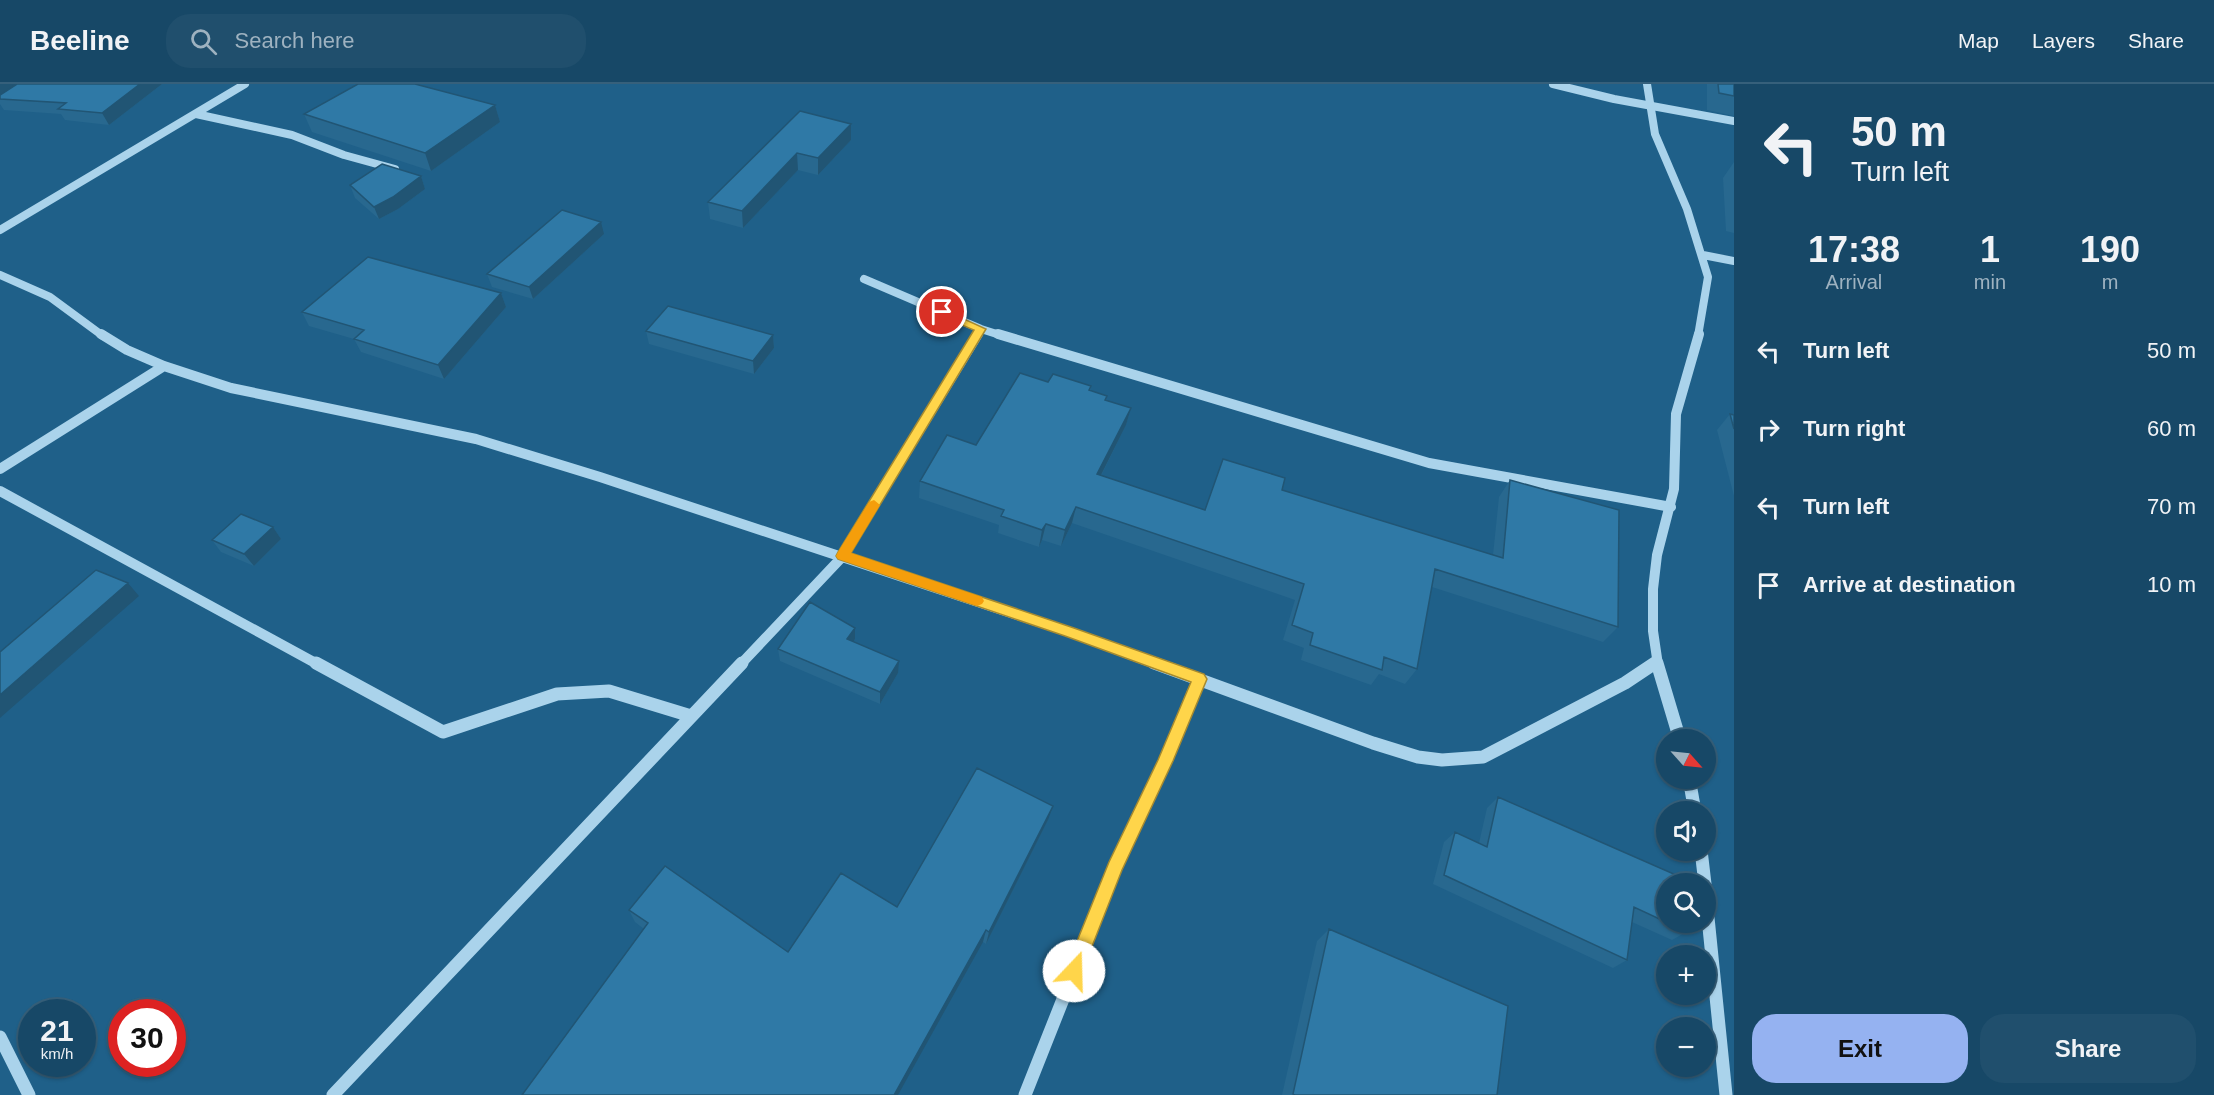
<!DOCTYPE html>
<meta charset="utf-8">
<style>
body{margin:0;font-family:Helvetica,sans-serif;background:#204f6d;color:#f1f3f6;height:100vh;display:flex;flex-direction:column;font-size:22px;white-space:nowrap}
*{box-sizing:border-box;margin:0}
p{font-size:20px;color:#9eb2c0}
.icon{flex:none;width:33px;height:33px;fill:none;stroke:currentColor;stroke-width:2;stroke-linecap:round;stroke-linejoin:round}
.map{position:relative;flex:1;overflow:hidden}
.sheet{display:flex;flex-direction:column;background:#174867;width:480px}
.sheet>*{flex:none}
.hud{background:#174867;color:#f1f3f6;overflow:hidden}
.needle{width:39px;rotate:117deg}
.controls{position:absolute;left:1656px;top:645px;display:grid;gap:12px}
.controls a{display:grid;place-items:center;width:60px;height:60px;border-radius:50%;background:#174867;box-shadow:0 2px 4px #0004,0 0 0 2px #36607b;font-size:30px}
.speed{position:absolute;left:18px;top:915px;display:flex;gap:12px;font-size:30px;font-weight:700;text-align:center}
.speed>*{display:grid;place-content:center;width:78px;height:78px;border-radius:50%;background:#174867;box-shadow:0 2px 4px #0004,0 0 0 2px #36607b;line-height:1}
.speed small{font-size:15px;font-weight:400}
.speed .limit{border:9px solid #d22;background:#fff;color:#111}
.pin{position:absolute;display:grid;place-items:center;width:51px;height:51px;color:#fff;margin:-26px;border:3px solid #fff;border-radius:50%;box-shadow:0 2px 6px #0007}
.me{position:absolute;width:66px;margin:-33px;rotate:21deg;stroke-linejoin:round;filter:drop-shadow(0 0 4px #0008)}
.turn{display:flex;align-items:center;gap:21px;height:126px;padding:0 18px;font-size:27px}
.turn .icon{width:78px;height:78px;stroke-width:2.5}
.turn b{display:block;font-size:42px;line-height:51px}
.eta{display:flex;justify-content:space-evenly;align-items:center;height:102px;text-align:center}
.eta b{font-size:36px;font-weight:700;line-height:42px}
.primary-button{display:flex;gap:12px;margin-top:auto;padding:12px 18px}
.primary-button a{flex:1;height:69px;border-radius:24px;background:#95b2f1;color:#111;font-size:24px;font-weight:700;line-height:69px;text-align:center}
.primary-button a+a{background:#204f6d;color:#f1f3f6}
ul{padding:0;list-style:none}
li{display:flex;align-items:center;gap:18px;height:78px;padding:0 18px}
li div{flex:1}
li b{display:block;font-size:22px}
li em{font-style:normal}
header{display:flex;align-items:center;gap:36px;box-sizing:border-box;height:84px;padding:0 30px;background:#174867;border-bottom:2px solid #36607b}
header strong{font-size:28px}
nav{display:flex;gap:33px;margin-inline-start:auto;font-size:21px}
.search{width:420px;height:54px;background:#204f6d;display:flex;align-items:center;gap:15px;box-sizing:border-box;padding:0 21px;border-radius:24px;color:#9eb2c0;font-size:22px}
main{display:flex;flex:1;min-height:0}
.map>svg:first-child{display:block}
.lines{fill:none;stroke-linecap:round;stroke-linejoin:round}
.minor-far2{stroke:#aad3eb;stroke-width:8}
.minor-far1{stroke:#aad3eb;stroke-width:10}
.minor{stroke:#aad3eb;stroke-width:13}
.wall{fill:#28688f}
.shaded-wall{fill:#215574}
.building{fill:#2f79a6;stroke:#215574;stroke-width:1.5}
.route{fill:#ffd54a;stroke:#a68a30;stroke-width:1.5}
.slow{fill:#f59e0b}
</style>
<header>
<strong>Beeline</strong>
<div class="search"><svg class="icon" aria-label="search" viewBox="0 0 24 24"><circle cx="10" cy="10" r="6"/><path d="M15 15l6 6"/></svg>Search here</div>
<nav><a>Map</a><a>Layers</a><a>Share</a></nav>
</header>
<main>
<div class="map">
<svg width="1734" height="1011" viewBox="0 0 1734 1011">
<rect width="100%" height="100%" fill="#1f6089"/>
<g class="lines">
<path class="minor-far2" d="M1553,0L1614,15L1734,37
M1647,0L1655,50L1687,125L1708,193L1698,252
M196,30L292,51L344,71L395,85
M0,146L245,0
M1703,171L1734,177
M0,191L50,213L103,252
M864,195L981,245L1003,252
M977,252L981,245"/>
<path class="minor-far1" d="M101,250L127,266L164,282L231,304L476,355L600,393L1069,548L1158,581
M998,250L1429,379L1671,423
M0,385L164,282
M0,407L319,581
M740,581L843,472L978,250
M1653,581L1657,578
M1658,581L1653,547V505L1657,471L1674,405L1676,330L1699,250"/>
<path class="minor" d="M316,579L443,648L557,610L609,607L691,632
M1154,579L1373,659L1418,673L1442,676L1483,673L1625,599L1655,579
M1657,579L1680,656
M1689,694L1695,728
M1701,766L1705,800
M1706,814L1726,1011
M0,953L29,1011
M333,1011L742,579
M1025,1011L1115,784L1165,677L1199,595"/>
</g>
<path class="wall" d="M0,0H162L109,41L65,36L61,30L4,26L0,20Z
M1707,0H1734V32L1707,26Z
M495,21L500,38L431,87L312,48L304,30Z
M800,27L851,56L818,91L798,86L743,144L710,135L708,118Z
M1734,78V149L1726,147L1723,94Z
M421,92L425,105L398,125L379,135L355,114L350,101Z
M604,150L533,215L492,203L487,190Z
M501,209L506,223L444,295L361,268L354,255L309,242L302,228Z
M646,247L773,251L774,264L754,290L649,260Z
M1048,298L1091,302L1090,307L1106,316L1131,324L1126,341L1101,392L1205,426L1282,406L1493,471L1499,413L1510,396L1618,543L1603,558L1432,503L1417,585L1405,600L1379,590L1371,601L1301,576L1304,564L1283,556L1295,516L1072,439L1061,462L1042,456L1039,463L998,449L999,441L919,414L920,397L976,361Z
M1730,330L1734,331V412L1717,346Z
M273,443L281,455L254,482L221,468L212,456Z
M855,555L853,558L898,589L880,620L780,577L778,565Z
M1498,713L1666,800V838H1688V847L1672,856L1632,838L1627,876L1613,884L1433,800L1444,758L1455,748L1479,759L1487,724Z
M1048,736L986,860L983,858L537,991L644,845L635,838L629,826L788,868L897,823Z
M1329,845L1497,1011H1282L1317,857Z"/>
<path class="shaded-wall" d="M0,0H22L0,14Z
M140,0H162L109,41L102,29Z
M495,21L500,38L431,87L425,69Z
M851,40V56L818,91V74Z
M797,69L798,86L743,144L742,127Z
M421,92L425,105L398,125L379,135L374,123Z
M601,138L604,150L533,215L529,203Z
M501,209L506,223L444,295L438,281Z
M773,251L774,264L754,290L753,277Z
M1131,324L1126,341L1093,407L1097,390Z
M1076,423L1072,439L1061,462L1065,446Z
M1046,440L1042,456L1039,463L1042,446Z
M273,443L281,455L254,482L244,470Z
M128,499L139,512L0,634V611Z
M855,544V555L847,567V555Z
M899,577L898,589L880,620V608Z
M1053,722L1048,736L986,860L989,848Z
M986,846L983,858L898,1011H894Z"/>
<path class="building" d="M17,0H140L102,29L58,25L66,19L0,15V11Z
M358,0H415L495,21L425,69L304,30Z
M1718,0H1734V12L1719,9Z
M800,27L851,40L818,74L797,69L742,127L708,118Z
M382,80L421,92L393,113L374,123L350,101Z
M562,126L601,138L529,203L487,190Z
M368,173L501,209L438,281L354,255L364,246L302,228Z
M668,222L773,251L753,277L646,247Z
M1020,289L1048,298L1053,290L1091,302L1089,306L1107,312L1105,316L1131,324L1097,390L1205,426L1223,375L1285,394L1282,406L1503,474L1510,396L1619,426L1618,543L1435,485L1417,585L1384,573L1382,586L1310,561L1313,549L1292,541L1304,500L1076,423L1065,446L1046,440L1042,446L1001,432L1004,426L920,397L947,351L976,361Z
M1730,330L1734,331V345Z
M241,430L273,443L244,470L212,456Z
M96,486L128,499L0,611V568Z
M810,518L855,544L847,555L899,577L880,608L778,565Z
M977,684L1053,722L989,848L986,846L894,1011H522L648,839L629,826L665,782L788,868L841,789L897,823Z
M1498,713L1692,798V800H1666V838L1634,823L1627,876L1444,791L1455,748L1487,763Z
M1668,838H1688V847Z
M1329,845L1508,922L1497,1011H1295L1293,1010Z"/>
<path class="route" d="M942,225L986,245L851,469L1074,544L1204,590L1207,595L1173,677L1122,786L1080,893L1074,896L1068,893L1065,887L1109,778L1158,676L1191,598L1065,552L838,475L836,472L838,468L974,246L938,231L937,228Z"/>
<path class="slow" d="M874,416L880,421L851,469L982,513L984,517L982,520L977,522L838,475L836,472L838,468L869,418Z"/>
</svg>
<div class="controls">
<a><svg class="needle" viewBox="-14 -14 28 28"><path d="M0-13l5 13h-10z" fill="#e53935"/><path d="M0 13l5-13h-10z" fill="#9eb2c0"/></svg></a>
<a><svg class="icon" aria-label="sound" viewBox="0 0 24 24"><path d="M4 9h4l5-4v14l-5-4H4zM17 9q2 3 0 6"/></svg></a>
<a><svg class="icon" aria-label="search" viewBox="0 0 24 24"><circle cx="10" cy="10" r="6"/><path d="M15 15l6 6"/></svg></a>
<a>+</a>
<a>−</a>
</div>
<div class="speed"><div>21<small>km/h</small></div><div class="limit">30</div></div>
<div class="pin" style="left:942px;top:228px;background:#d93025"><svg class="icon" aria-label="arrive" viewBox="0 0 24 24"><path d="M6 21V4h12l-3 4 3 4H6"/></svg></div>
<svg class="me" style="left:1074px;top:887px" viewBox="-20 -20 40 40"><circle r="19" fill="#fff"/><path d="M0-13L10 11 0 6-10 11z" fill="#ffd54a"/></svg>
</div>
<section class="sheet">
<div class="hud">
<div class="turn"><svg class="icon" aria-label="left" viewBox="0 0 24 24"><path d="M17 20v-9H6M10 6l-5 5 5 5"/></svg><div><b>50 m</b>Turn left</div></div>
</div>
<div class="eta">
<div><b>17:38</b><p>Arrival</p></div>
<div><b>1</b><p>min</p></div>
<div><b>190</b><p>m</p></div>
</div>
<ul>
<li><svg class="icon" aria-label="left" viewBox="0 0 24 24"><path d="M17 20v-9H6M10 6l-5 5 5 5"/></svg><div><b>Turn left</b></div><em>50 m</em></li>
<li><svg class="icon" aria-label="right" viewBox="0 0 24 24"><path d="M7 20v-9h11M14 6l5 5-5 5"/></svg><div><b>Turn right</b></div><em>60 m</em></li>
<li><svg class="icon" aria-label="left" viewBox="0 0 24 24"><path d="M17 20v-9H6M10 6l-5 5 5 5"/></svg><div><b>Turn left</b></div><em>70 m</em></li>
<li><svg class="icon" aria-label="arrive" viewBox="0 0 24 24"><path d="M6 21V4h12l-3 4 3 4H6"/></svg><div><b>Arrive at destination</b></div><em>10 m</em></li>
</ul>
<div class="primary-button"><a>Exit</a><a>Share</a></div>
</section>
</main>
